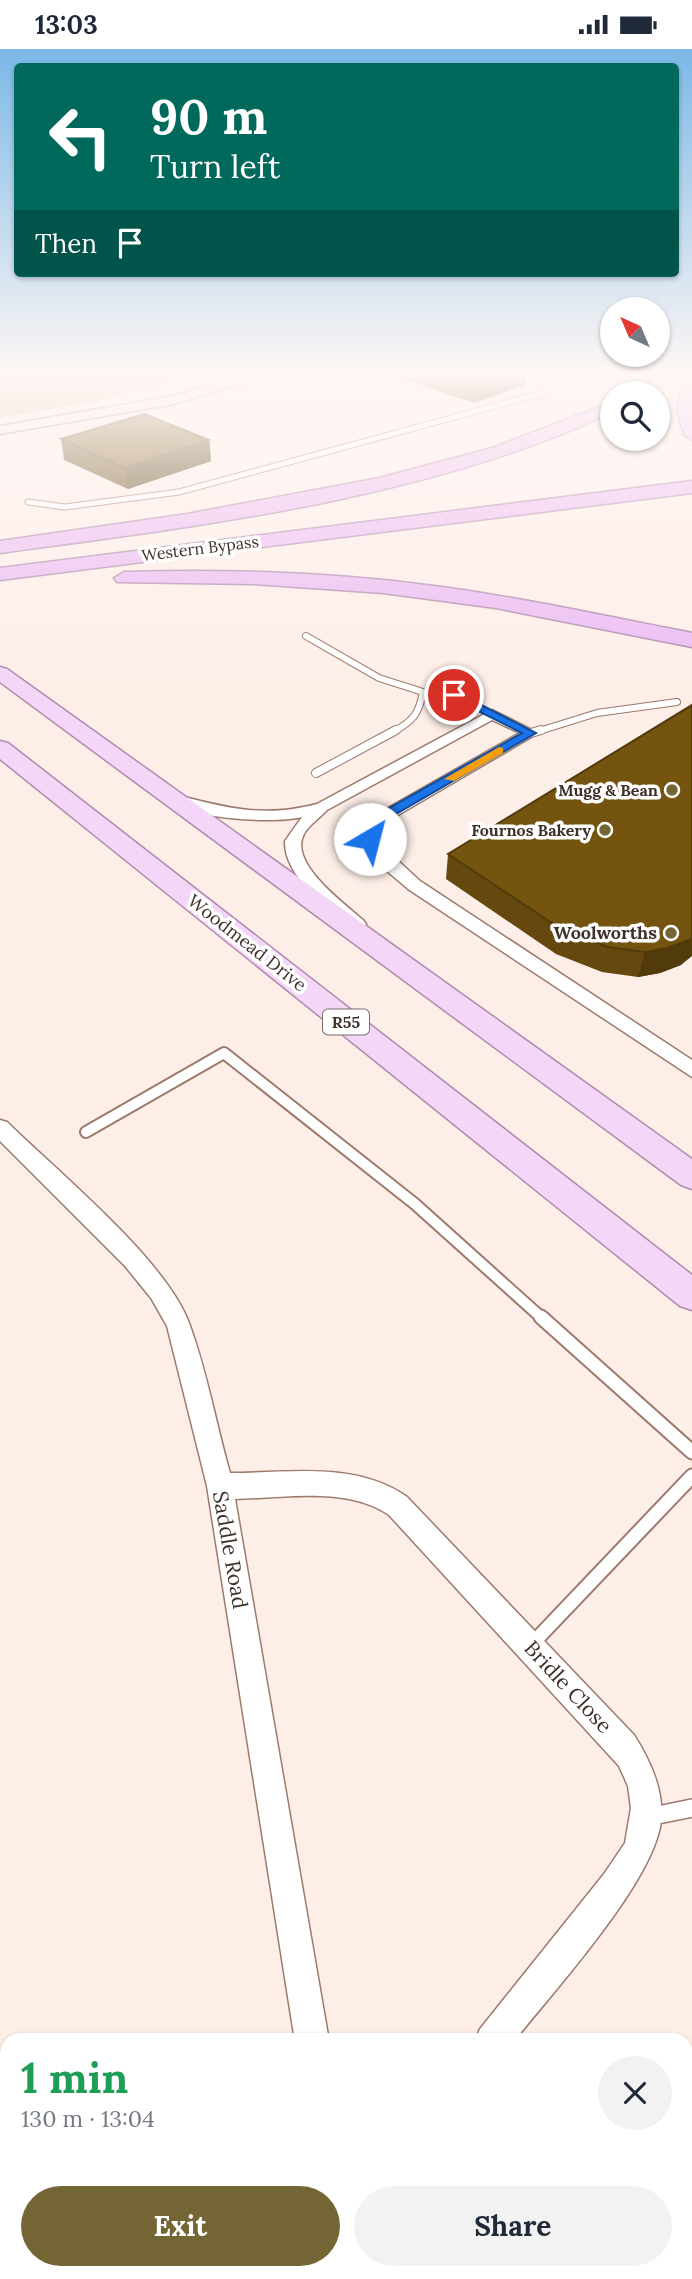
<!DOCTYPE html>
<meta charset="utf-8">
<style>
body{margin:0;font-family:Lora,serif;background:#f2f2f3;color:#1f2937;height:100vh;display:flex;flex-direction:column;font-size:26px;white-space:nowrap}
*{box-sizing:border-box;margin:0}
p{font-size:23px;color:#747a83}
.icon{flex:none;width:38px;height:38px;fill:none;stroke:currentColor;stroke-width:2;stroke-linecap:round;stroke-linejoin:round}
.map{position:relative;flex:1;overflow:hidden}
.side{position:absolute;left:0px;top:1984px;width:693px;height:247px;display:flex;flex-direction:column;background:#fff;border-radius:21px 21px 0 0;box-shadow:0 2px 5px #0004}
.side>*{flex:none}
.hud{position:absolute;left:14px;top:14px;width:665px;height:214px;border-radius:7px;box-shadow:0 2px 5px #0004;background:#00695c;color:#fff;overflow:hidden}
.needle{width:46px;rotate:316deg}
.tools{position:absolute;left:600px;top:248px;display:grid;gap:14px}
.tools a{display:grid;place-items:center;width:70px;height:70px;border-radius:50%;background:#fff;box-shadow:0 2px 5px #0004;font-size:35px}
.pin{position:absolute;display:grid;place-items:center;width:60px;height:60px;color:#fff;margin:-30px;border:4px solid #fff;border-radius:50%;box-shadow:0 2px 7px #0007}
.me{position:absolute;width:77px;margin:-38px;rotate:37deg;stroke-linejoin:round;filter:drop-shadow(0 0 5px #0008)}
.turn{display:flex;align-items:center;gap:24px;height:147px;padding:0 21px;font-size:32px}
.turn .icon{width:91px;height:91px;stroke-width:2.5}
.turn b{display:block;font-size:49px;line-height:60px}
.then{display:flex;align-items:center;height:66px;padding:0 21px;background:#0003;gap:14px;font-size:26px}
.round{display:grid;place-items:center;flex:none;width:74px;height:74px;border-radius:37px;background:#f2f2f3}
.summary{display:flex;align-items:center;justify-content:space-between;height:119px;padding:0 21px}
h1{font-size:42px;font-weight:700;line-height:52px;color:#1e9e55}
.button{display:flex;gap:14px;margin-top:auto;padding:14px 21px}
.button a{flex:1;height:80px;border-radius:42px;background:#746634;color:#fff;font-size:28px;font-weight:700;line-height:80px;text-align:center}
.button a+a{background:#f2f2f3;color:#1f2937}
.status{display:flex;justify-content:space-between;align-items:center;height:49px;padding:0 35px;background:#fff;direction:ltr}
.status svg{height:19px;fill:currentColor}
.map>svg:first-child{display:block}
.green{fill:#bfc49c}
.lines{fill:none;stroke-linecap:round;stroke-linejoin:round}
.lane-far5-casing{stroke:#9c7a6c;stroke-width:7}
.lane-far4-casing{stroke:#9c7a6c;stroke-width:8}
.lane-far3-casing{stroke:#9c7a6c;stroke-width:10}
.lane-far2-casing{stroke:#9c7a6c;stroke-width:14}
.lane-far1-casing{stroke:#9c7a6c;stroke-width:17}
.lane-casing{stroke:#9c7a6c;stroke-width:20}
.street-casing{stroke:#9c7a6c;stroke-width:3}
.secondary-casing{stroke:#9c7a6c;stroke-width:3}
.primary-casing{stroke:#af8aad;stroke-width:3}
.highway-casing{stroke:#af8aad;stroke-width:3}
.path{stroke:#ab9b95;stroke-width:2;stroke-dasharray:2 2.5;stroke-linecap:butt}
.lane-far5{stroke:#fff;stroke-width:5}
.lane-far4{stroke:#fff;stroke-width:6}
.lane-far3{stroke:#fff;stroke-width:8}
.lane-far2{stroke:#fff;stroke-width:10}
.lane-far1{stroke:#fff;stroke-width:13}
.lane{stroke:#fff;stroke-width:17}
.street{fill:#fff;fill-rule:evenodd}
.secondary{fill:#f9eafc;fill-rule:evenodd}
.primary{fill:#f3d6f8;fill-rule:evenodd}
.highway{fill:#ebbaf4;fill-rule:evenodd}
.wall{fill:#65480d}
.shaded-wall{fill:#523b0a}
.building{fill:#75540f;stroke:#523b0a;stroke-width:2}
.route{fill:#1a73e8;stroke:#114b97;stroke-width:2}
.slow{fill:#f59e0b}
.poi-dot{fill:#746634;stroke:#fff;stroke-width:2.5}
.labels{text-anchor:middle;stroke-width:7;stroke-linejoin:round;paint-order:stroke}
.far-street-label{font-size:16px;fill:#3f302a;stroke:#fff}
.far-poi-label{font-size:16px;font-weight:bold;fill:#3f302a;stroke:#fff;text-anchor:end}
.shield{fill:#fff;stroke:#796e6a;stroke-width:2}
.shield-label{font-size:16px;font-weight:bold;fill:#3f302a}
.poi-label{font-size:18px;font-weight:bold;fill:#3f302a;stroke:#fff;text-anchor:end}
.street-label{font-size:18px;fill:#3f302a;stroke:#fff}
.near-street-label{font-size:21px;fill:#3f302a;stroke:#fff}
</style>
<div class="status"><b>13:03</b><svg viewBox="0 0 49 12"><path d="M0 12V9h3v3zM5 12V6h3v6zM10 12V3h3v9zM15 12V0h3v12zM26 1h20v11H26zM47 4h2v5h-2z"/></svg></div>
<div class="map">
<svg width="692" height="2230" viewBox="0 0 692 2230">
<rect width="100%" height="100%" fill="#feeee8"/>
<path class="green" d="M0,323H217L90,353L0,369Z"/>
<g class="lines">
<g class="lane-far5-casing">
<path id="lane-far5" d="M28,453L65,458L179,443L539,345L579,323"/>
</g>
<g class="lane-far4-casing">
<path id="lane-far4" d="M306,587L379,629L423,643L454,646L492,665
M393,683C413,672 419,665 423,643
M536,683L597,664L677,653"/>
</g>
<g class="lane-far3-casing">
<path id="lane-far3" d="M531,684L541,681
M316,724L396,681"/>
</g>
<g class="lane-far2-casing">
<path id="lane-far2" d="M86,1083L224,1004L415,1155L543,1270"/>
</g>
<g class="lane-far1-casing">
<path id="lane-far1" d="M541,1268L692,1403
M532,1595L692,1427"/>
</g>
<g class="lane-casing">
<path id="lane" d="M648,1768L692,1759"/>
</g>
<g class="street-casing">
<path id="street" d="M492,661L538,684L386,773L378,784L379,794L420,832L692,1011V1028L408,840C391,824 364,808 362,784L374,767L520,684L492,671L327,761C319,770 305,778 302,790C294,818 345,855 363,871L366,875L363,879H351C327,857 284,828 285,792L302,768C275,775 188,770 168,751L176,746C227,759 264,769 317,755Z
M0,1071L7,1073C58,1123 165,1210 189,1274C207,1322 216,1375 230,1424C289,1424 356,1412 407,1448L634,1686C650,1711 664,1741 661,1771C656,1830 554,1942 514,1992H475L480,1980L604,1825L625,1794L631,1759L628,1737L619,1717L389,1466C347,1437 284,1449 235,1450L329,1992H295L207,1437L167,1277L151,1249L125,1217L0,1092Z
M294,2224H365L367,2230H292Z
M404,2224H443L445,2230H406Z"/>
</g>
<g class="secondary-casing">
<path id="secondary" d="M262,323H283L169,356L0,385V377L168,348Z"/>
</g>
<g class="primary-casing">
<path id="primary" d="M0,618L7,620L692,1110V1140L681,1136L0,633Z
M0,692L8,694L692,1226V1261L680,1257L0,710Z"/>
</g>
<g class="highway-casing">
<path id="highway" d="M663,323H681L649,345H629Z
M692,328V391L684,386L677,361L684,333Z
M612,353V364C422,451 206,476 0,504V492L187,465L379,429L492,399Z
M692,432V444L0,531V519Z
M124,523C225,520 326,523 426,536C515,547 604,567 692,584V598L496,559L383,544L253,535L117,533L114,529Z"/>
</g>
<path class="path" d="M9,323L21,332"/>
<use href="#lane-far5" class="lane-far5"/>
<use href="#lane-far4" class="lane-far4"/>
<use href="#lane-far3" class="lane-far3"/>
<use href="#lane-far2" class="lane-far2"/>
<use href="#lane-far1" class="lane-far1"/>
<use href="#lane" class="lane"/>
<use href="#street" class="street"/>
<use href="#secondary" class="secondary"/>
<use href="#primary" class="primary"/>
<use href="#highway" class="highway"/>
</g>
<path class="wall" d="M403,323H526L525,336L474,354L403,330Z
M61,390L209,391L211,412L128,440L64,411Z
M448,805L681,916L660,924L638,928L602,923L556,905L446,830Z"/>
<path class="shaded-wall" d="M492,323H526L525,336L474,354L476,329Z
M209,391L211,412L128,440L125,419Z
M692,889V907L681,916L660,924L638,928L645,903Z"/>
<path class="building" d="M460,323H492L476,329Z
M144,365L209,391L125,419L61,390Z
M692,656V889L689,891L667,899L645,903L608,898L561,880L448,805Z"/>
<linearGradient id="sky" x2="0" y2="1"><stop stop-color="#7bb8e7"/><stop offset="0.51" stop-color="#fff7f5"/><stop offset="1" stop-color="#fff7f5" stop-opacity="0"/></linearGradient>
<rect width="692" height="636" fill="url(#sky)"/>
<path class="route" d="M454,642L536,684L384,772L378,778L374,793H365L367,777L375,767L522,684L450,648L448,646Z"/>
<path class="slow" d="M499,698L503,699V704L454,732L444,730Z"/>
<g class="poi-dot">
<circle cx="672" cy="741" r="7"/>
<circle cx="605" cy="781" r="7"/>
<circle cx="671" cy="884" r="7"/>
</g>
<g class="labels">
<g class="far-street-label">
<text transform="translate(200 499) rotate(-7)" y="6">Western Bypass</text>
</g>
<g class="far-poi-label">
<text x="658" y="747">Mugg &amp; Bean</text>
<text x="591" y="787">Fournos Bakery</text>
</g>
<rect class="shield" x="323" y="960.5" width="46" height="25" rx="5"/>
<g class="shield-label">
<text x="346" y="979">R55</text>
</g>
<g class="poi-label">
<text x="657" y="890">Woolworths</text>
</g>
<g class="street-label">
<text transform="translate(247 894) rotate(38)" y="6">Woodmead Drive</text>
</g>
<g class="near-street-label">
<text transform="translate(230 1501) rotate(80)" y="7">Saddle Road</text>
<text transform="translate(568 1638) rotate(47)" y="7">Bridle Close</text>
</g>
</g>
</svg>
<div class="tools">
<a><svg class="needle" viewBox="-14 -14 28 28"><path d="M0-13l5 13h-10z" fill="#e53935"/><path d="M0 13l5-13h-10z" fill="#747a83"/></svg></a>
<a><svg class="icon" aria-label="search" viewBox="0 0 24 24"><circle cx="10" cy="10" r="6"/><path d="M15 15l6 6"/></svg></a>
</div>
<div class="pin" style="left:454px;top:646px;background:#d93025"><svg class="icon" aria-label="arrive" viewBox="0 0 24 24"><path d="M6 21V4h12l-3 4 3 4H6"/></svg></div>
<svg class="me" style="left:370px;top:790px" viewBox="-20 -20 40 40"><circle r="19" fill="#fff"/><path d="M0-13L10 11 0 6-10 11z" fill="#1a73e8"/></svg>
<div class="hud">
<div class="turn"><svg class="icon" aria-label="left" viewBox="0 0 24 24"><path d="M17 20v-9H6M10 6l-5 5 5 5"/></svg><div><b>90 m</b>Turn left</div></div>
<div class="then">Then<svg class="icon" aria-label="arrive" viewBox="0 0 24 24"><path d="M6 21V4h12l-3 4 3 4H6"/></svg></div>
</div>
<section class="side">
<div class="summary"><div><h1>1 min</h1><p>130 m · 13:04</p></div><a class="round"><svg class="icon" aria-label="close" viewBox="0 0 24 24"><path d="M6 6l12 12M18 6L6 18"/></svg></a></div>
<div class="button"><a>Exit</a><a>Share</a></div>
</section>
</div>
